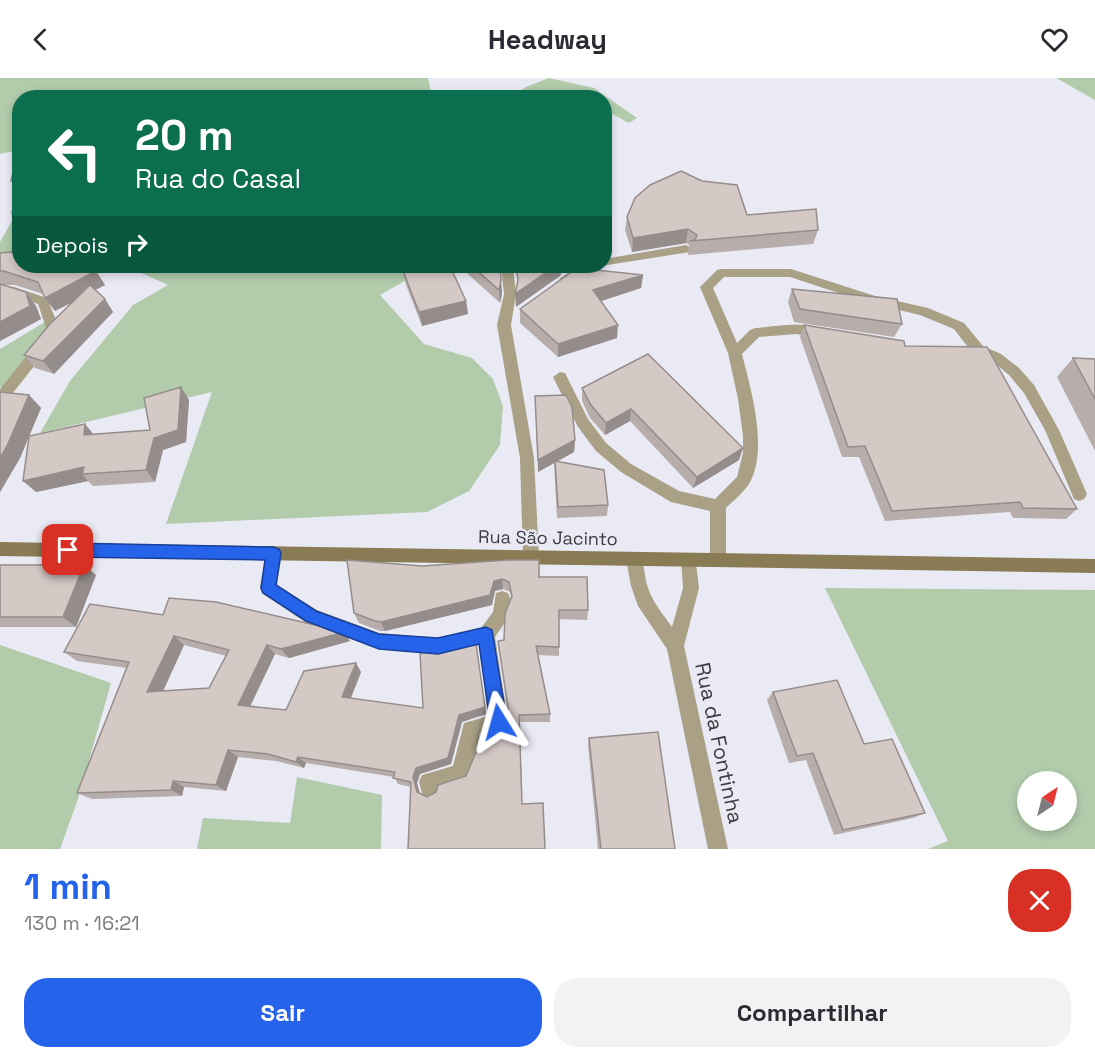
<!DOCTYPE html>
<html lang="pt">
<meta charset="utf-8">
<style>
body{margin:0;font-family:"Space Grotesk",sans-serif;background:#f2f2f3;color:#2b2b33;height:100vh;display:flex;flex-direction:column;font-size:22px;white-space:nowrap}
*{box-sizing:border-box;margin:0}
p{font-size:20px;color:#7c7c81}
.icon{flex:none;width:33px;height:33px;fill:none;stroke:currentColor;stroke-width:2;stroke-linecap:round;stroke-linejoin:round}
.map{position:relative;height:771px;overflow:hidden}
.sheet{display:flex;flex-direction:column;background:#fff;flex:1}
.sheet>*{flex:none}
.top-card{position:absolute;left:12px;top:12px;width:600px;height:183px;border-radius:24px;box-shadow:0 3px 9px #0003;background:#0b6e4f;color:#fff;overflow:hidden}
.needle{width:39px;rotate:35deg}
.tools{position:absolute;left:1017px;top:693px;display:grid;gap:12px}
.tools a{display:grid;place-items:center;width:60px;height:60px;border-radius:50%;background:#fff;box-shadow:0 3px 9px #0003;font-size:30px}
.pin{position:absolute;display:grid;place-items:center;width:51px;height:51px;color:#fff;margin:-26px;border-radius:12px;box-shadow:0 3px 9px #0006}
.me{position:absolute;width:66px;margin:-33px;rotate:352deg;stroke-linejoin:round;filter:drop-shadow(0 0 4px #0008)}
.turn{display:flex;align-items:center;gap:21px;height:126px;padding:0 24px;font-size:27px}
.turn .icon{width:78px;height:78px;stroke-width:2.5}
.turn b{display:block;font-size:42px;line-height:51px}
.then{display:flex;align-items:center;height:57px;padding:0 24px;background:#0003;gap:12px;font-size:22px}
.round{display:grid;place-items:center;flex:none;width:63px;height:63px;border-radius:24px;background:#f2f2f3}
.overview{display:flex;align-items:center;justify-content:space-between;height:102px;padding:0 24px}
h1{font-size:36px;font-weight:700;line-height:45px;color:#2563eb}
.primary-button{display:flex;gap:12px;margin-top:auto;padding:12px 24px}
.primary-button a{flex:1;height:69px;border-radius:24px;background:#2563eb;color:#fff;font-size:24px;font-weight:700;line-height:69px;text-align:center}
.primary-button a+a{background:#f2f2f3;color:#2b2b33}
header{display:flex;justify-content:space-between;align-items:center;height:78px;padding:0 24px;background:#fff;font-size:27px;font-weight:700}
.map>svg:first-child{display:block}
.green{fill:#b1cbab;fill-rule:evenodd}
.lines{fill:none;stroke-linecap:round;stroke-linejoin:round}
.service{fill:#a9a086;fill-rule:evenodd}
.minor{fill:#a9a086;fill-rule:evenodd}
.tertiary{fill:#a9a086;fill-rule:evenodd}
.secondary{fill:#897c55;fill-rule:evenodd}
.wall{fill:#b7adaa;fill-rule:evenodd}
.shaded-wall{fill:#958d8b}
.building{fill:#d5c9c6;stroke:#958d8b;stroke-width:1.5;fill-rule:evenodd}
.route{fill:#2563eb;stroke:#184099;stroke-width:1.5}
.labels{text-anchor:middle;stroke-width:4.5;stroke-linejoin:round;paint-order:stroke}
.street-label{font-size:18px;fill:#3c3c40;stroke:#eaeaf5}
.near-street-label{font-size:21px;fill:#3c3c40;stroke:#eaeaf5}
</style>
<header><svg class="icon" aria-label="back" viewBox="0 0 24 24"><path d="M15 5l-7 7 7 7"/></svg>Headway<svg class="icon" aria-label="heart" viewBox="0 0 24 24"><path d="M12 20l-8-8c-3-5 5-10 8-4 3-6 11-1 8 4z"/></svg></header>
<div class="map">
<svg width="1095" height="771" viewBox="0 0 1095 771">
<rect width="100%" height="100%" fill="#eaeaf5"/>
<path class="green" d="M0,0H428L432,19L20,20L19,72L0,76Z
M549,0L594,10L637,40L629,45L605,32L604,20L575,19L566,16L560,19H510L526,9Z
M1057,0H1095V22L1058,1Z
M19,131V173L0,185V164L13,141L10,133Z
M126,188H422L424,192L380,217L424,266L472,280L493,301L503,328L500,367L469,413L427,434L166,446L212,314L40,355L70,303L133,227L168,207Z
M50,241L54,254L10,308L0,309V271Z
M825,510L1095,512V771H928L948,763ZM1028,704H1066V742H1028Z
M0,567L111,605L78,721L60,771H0Z
M297,699L382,717L381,771H197L203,740L290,745Z"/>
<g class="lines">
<path class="service" d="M721,191H791L875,218L928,230L964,245L983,268L1001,276L1019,290L1034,307L1059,352L1087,416L1084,421L1079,423L1074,421L1045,352L1024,315L1009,297L992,283L971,273L954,251L920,237L869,225L790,199H724L713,210L737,265L750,252L755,250C772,249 816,241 828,255L821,260L796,256L759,259L742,276C751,312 769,372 749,406C743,415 733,423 726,430V482L724,487L718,489L712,487L710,482V433L671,424L621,394L596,373L578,349L553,299L560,294L565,295L588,341L606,365L631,386L679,413L715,421L737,399L743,375V358L738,321L728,275L700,209L717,192Z"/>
<path class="minor" d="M686,167L692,171L690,174L601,188L565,205L559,201L579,188H604V181Z
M501,188H513L516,216L511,247L534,380L539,480L537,485L531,487L525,485L523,480L520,380L497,247L504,216Z
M0,208L14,209L47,220L61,254L5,325L0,326V311L47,253L38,226L13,217L0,216Z
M274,468L280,470L282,475L277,507L317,532L379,555L438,560L481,550L493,534L496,515L502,513L508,515C516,532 504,546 495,559L508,644L506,651L479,659L476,680L466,703L440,711L437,719L430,722L423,719L419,704L422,697L453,688L464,645L489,638L479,567L438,576L379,571L305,544L262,515L260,510L266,475L268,470Z"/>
<path class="tertiary" d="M634,474L640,476C645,487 644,499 648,510C653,525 663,536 672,549L683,510L681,482L683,477L689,475L695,477L699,510L684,568L728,771H708L667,571L638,528L631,508L626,481L628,476Z"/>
<path class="secondary" d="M0,464L1095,481V495L0,478Z"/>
</g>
<path class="wall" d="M747,137L818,152L813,166L688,177L689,167L686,165L632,174L625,152L627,139Z
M12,174L20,188L96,193L105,207L95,212L105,221L113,234L54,296L35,290L24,277L71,225L55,233L43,216L15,207H4L26,214L36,228L41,241L0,263V175Z
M459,188H500L502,216L500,225Z
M403,193L466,223L468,236L422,248L406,207Z
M643,197L641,210L601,223L617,260L558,279L520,245V231Z
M792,211L902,246L894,259L794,244L788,224Z
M804,247L905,268L1077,431L1066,441L1013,440L1010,434L885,443L859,379H842L800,259Z
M1073,280L1095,281V373L1057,299Z
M582,310L743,370L739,382L693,410L630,343L605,357L590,340L582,323Z
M0,314L29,317L41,330L29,358L94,356L150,352L189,322L186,364L163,372L155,404L93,408L88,403L36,414L29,358L20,380L0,414Z
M535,318L575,362L574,374L558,383L608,427L607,438L557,440L554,385L538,394Z
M347,482L539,499L588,532L587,542L559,541V578L538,577L550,636V644H520L522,726L408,771L411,709L398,706L394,699L306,685L304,690L276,683L238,679L226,713L184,709L182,718L92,721L77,715L127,590L77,583L64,574L90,526L350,563L289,580L275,576L250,628L286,632L361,594L351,620L423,630L476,566L486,636L462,644L451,686L420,696L417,705L420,715L427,719L466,698L507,644L509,636L504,562L511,520L510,514L503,511L495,513L492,527L385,553H380L359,545L354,535ZM184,567L226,578L209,610L163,613Z
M0,487H84L96,497L76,549H0Z
M773,614L864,666L925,735L913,740L834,757L806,682L789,685L767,622Z
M589,660L675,771H598L588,667Z"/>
<path class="shaded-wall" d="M20,102V116L11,103Z
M688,151L686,165L632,174L633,160Z
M555,188H565L560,198L516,229L515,216Z
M96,193L105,207L55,233L45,220Z
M643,197L641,210L592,226L593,212Z
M501,202L502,216L500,225L499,212Z
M26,214L36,228L41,241L0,263V244Z
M105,221L113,234L54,296L43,283Z
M466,223L468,236L422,248L419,234Z
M618,247L617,260L558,279V266Z
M181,309L189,322L186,364L163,372L155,404L146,392L154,360Z
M29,317L41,330L20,380L0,414V380Z
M631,331L630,343L605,357L606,345Z
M85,346L95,358L84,357Z
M575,362L574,374L538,394V382Z
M743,370L739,382L693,410L697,399Z
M84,389L82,396L88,403L36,414L23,403Z
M84,487L96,497L76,549L63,539Z
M502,501L503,511L495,513L492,527L385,553L381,544Z
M345,554L350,563L289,580L281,571Z
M174,558L184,567L159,622L147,614Z
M476,566L486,636L462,644L451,686L420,696L417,705L421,720L417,714L413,699L416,690Z
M267,567L275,576L247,635L238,627Z
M356,585L361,594L348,627L342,619Z
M519,637L520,644L522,731V726Z
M228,672L238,679L226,713L216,707Z
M298,679L306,685L304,690L296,684Z
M173,703L184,709L182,718L171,712Z"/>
<path class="building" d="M20,63V102L11,103Z
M681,93L702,103L737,107L747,137L816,131L818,152L690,163L695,162L697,157L688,151L633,160L627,139L635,120L650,107Z
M20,157V188H73L96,193L45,220L38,204L4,193H0V175L12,174Z
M427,188H450L466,223L419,234L403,193Z
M472,188H500L501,202L499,212Z
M516,188H555L515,216L518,202Z
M577,190L643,197L593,212L618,247L558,266L520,231Z
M0,206L26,214L30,228L0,244Z
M90,207L105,221L43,283L24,277L50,246Z
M792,211L897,221L902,246L800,231Z
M804,247L904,263L905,268L987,269L1077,431L1023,430L1020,424L892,433L865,368L848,369Z
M648,276L743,370L697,399L631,331L606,345L591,327L582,310Z
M1073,280L1095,281V321Z
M181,309L178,352L154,360L146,392L82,396L84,389L23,403L29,358L85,346L84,357L150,352L144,320Z
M0,314L29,317L7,368L0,380Z
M566,317L572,329L575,362L538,382L535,318Z
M555,383L604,392L608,427L558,429Z
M347,482L422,488L508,482H539V499H587L588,532H559V569L536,568L550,636L519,637L522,726L543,725L545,771H408L411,704L393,700L395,694L298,679L296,684L268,676L228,672L216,707L173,703L171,712L77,715L129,584L64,574L90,526L163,537L169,520L216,524L345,554L281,571L267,567L238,627L286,632L304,593L356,585L342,619L423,630L420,575L476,566L485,629L459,637L448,680L416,690L413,699L417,714L427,719L436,714L438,707L466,698L476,674L479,654L507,644L509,636L498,563L504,562L505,536L512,518L509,504L502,501L494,503L490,517L381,544L375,543L354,535ZM174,558L229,572L209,610L147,614Z
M0,487H84L63,539H0Z
M837,602L864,666L892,661L925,735L843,752L813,675L797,678L773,614Z
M658,654L675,771H601L589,660Z"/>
<path class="route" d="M68,465L273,469L279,471L281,475L276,507L316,533L379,556L438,560L486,549L492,552L507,644L505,650L499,653L493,650L490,644L479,566L438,576L379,571L306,543L263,515L261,510L265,482L68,479L63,477L61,472L63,467Z"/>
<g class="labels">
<g class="street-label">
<text transform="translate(548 460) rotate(1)" y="6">Rua São Jacinto</text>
</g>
<g class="near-street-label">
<text transform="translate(719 665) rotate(78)" y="7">Rua da Fontinha</text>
</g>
</g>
</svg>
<div class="tools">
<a><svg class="needle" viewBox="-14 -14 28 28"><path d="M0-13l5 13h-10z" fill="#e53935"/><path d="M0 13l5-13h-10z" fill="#7c7c81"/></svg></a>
</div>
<div class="pin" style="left:68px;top:472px;background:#d93025"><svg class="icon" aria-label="arrive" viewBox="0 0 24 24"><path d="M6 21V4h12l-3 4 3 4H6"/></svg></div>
<svg class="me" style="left:499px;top:644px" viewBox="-20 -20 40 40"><path d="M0-17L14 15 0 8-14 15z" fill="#2563eb" stroke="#fff" stroke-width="4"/></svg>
<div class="top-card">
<div class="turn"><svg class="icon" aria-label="left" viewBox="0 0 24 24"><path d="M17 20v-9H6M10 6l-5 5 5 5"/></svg><div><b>20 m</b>Rua do Casal</div></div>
<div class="then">Depois<svg class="icon" aria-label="right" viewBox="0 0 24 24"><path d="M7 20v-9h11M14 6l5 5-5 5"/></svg></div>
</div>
</div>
<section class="sheet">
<div class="overview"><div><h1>1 min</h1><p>130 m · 16:21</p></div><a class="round" style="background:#d93025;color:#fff"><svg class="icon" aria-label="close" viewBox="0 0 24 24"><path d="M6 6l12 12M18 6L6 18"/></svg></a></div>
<div class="primary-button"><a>Sair</a><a>Compartilhar</a></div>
</section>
